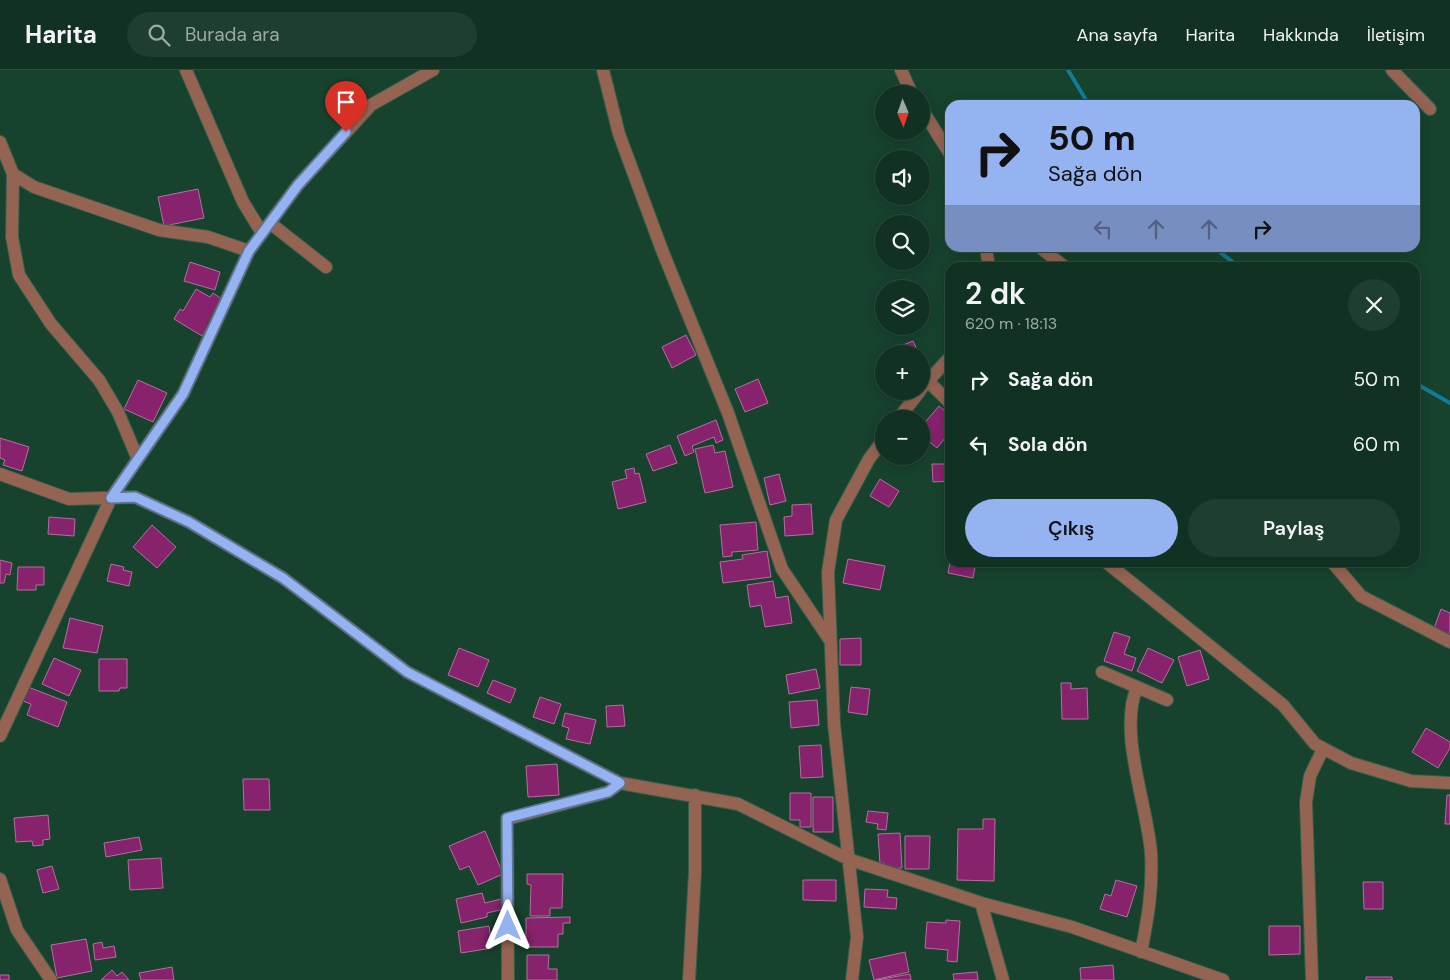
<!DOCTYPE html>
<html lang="tr">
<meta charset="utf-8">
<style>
body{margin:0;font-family:"DM Sans",sans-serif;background:#1e3e2f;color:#f1f3f6;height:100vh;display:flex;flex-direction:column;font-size:19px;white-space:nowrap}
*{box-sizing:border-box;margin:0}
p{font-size:16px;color:#9caaa5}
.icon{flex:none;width:28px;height:28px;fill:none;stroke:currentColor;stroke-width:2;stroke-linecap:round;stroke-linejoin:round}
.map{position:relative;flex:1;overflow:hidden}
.panel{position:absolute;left:945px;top:192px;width:475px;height:305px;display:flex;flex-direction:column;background:#113222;border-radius:15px;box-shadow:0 2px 12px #0003,0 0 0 1px #304d40}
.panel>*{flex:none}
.guide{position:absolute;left:945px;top:30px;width:475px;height:152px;border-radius:15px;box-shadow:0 2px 12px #0003,0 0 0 1px #304d40;background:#95b2f1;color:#111;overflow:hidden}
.needle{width:32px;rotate:178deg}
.fabs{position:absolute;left:875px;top:15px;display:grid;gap:10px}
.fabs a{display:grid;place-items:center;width:55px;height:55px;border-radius:50%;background:#113222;box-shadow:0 2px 12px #0003,0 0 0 1px #304d40;font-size:25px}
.pin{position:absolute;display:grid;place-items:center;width:42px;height:42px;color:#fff;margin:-51px -21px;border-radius:50% 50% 50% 0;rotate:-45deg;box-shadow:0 0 5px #0007}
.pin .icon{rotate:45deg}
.me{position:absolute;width:55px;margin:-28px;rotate:0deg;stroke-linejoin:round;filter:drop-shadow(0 0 4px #0008)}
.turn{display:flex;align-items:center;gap:18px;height:105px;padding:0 20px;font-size:22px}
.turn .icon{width:65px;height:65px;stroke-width:2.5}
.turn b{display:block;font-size:35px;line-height:42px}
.lanes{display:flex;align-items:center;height:48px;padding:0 20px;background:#0003;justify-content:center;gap:25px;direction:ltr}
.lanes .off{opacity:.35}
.round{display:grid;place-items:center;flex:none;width:52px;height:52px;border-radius:26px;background:#1e3e2f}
.overview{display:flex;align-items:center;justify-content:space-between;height:85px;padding:0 20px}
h1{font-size:30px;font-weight:600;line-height:38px}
.action{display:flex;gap:10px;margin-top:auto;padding:10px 20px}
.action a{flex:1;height:58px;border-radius:30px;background:#95b2f1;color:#111;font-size:20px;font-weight:600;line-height:58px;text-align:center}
.action a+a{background:#1e3e2f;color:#f1f3f6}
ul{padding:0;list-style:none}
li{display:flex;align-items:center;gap:15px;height:65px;padding:0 20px}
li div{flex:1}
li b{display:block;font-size:19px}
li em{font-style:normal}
header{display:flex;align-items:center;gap:30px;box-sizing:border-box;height:70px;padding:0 25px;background:#113222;border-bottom:1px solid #304d40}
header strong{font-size:24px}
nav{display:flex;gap:28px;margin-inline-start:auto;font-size:18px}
.search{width:350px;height:45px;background:#1e3e2f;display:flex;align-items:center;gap:12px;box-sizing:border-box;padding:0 18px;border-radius:28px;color:#9caaa5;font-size:19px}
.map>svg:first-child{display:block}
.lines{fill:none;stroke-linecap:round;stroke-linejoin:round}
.stream{stroke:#137b95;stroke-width:4}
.building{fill:#87236d;stroke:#b2709c}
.minor-casing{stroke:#355f4b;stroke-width:14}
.minor{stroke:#956352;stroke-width:12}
.route-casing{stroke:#61749d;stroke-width:12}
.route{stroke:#95b2f1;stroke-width:9}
</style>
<header>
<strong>Harita</strong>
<div class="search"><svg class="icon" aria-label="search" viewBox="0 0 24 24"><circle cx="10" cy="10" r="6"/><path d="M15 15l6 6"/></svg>Burada ara</div>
<nav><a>Ana sayfa</a><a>Harita</a><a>Hakkında</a><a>İletişim</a></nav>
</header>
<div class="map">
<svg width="1450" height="910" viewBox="0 0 1450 910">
<rect width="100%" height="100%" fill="#17422e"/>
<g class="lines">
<path class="stream" d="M1068,0L1089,35
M1215,178L1240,198
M1415,313L1450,333"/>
</g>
<path class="building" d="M198,119L204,148L164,156L158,127Z
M190,192L220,202L215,220L184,211Z
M196,219L210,227L213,223L223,230L202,266L174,249L180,239L183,241Z
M686,265L696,285L672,298L662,277Z
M913,271L919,284L884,285L883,283Z
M758,309L768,333L745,342L735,319Z
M138,310L167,323L153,352L124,339Z
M939,336L950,345V362L937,378L921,365V357Z
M716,350L723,370L716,373L714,367L692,376L694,382L685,386L677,366Z
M0,368L29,377L22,401L3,395L5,390L0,388Z
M670,375L677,393L653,401L646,384Z
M713,375L715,383L725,381L733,417L705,423L695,379Z
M932,394H950V411L933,412Z
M634,398L635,404L639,403L646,432L618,439L612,412L627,408L625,400Z
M779,404L786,431L770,435L764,408Z
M880,409L899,421L889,437L870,426Z
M811,434L813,464L785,466L784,447L792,446V435Z
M49,447L75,449L74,466L48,464Z
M756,452L758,480L732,482V486L723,487L720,455Z
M152,455L176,477L157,498L133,477Z
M767,481L771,507L723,513L720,492L743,489L742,485Z
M848,489L885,496L880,520L843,513Z
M0,490L12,493L10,505L6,504L4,513H0Z
M950,492H976L973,508L948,503Z
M111,494L124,497L123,500L132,502L129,516L107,511Z
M18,497H44V515H36V520H17Z
M773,511L776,528L788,526L792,553L765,557L761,535L750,537L747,515Z
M1441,539L1450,543V568L1433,561Z
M70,548L103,556L97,583L63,578Z
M1114,562L1130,567L1124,584L1136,588L1132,601L1104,591Z
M861,568V595H840V569Z
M459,578L489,590L478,617L448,605Z
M1148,578L1174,590L1162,613L1137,601Z
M1200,580L1209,609L1187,616L1178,587Z
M54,588L81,600L69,626L42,614Z
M99,589H127V618H120L119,621H99Z
M816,599L820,618L789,624L786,605Z
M493,610L516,619L510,633L487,623Z
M1061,613H1071V619L1087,618L1088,649H1062Z
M28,617L67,632L58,657L27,645L31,634L23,631Z
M851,617L870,619L867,645L848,642Z
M540,627L561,634L554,654L533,647Z
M817,630L819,655L791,658L789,632Z
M623,635L625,656L607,657L606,636Z
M565,643L596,650L590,674L566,669L569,658L562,656Z
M1426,658L1450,672V678L1438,698L1412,682Z
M821,675L823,707L801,708L799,676Z
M557,694L559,725L528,727L526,696Z
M243,709H269L270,740H244Z
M790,723H811V757H800V750H790Z
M1447,725H1450V754H1445Z
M813,727H833V762H813Z
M868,741L888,743L886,760L877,759L878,754L866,752Z
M48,745L50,769L43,770V775L33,776L32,771L16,772L14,748Z
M983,749H995L994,811L957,810L958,759H983Z
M485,761L503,804L478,815L469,796L460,800L449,776Z
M900,763L902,798L885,799L884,793L880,794L878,764Z
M905,766H930L929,799H905Z
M139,767L142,780L106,787L104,773Z
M161,788L163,818L130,820L128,790Z
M52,796L59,819L43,823L37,800Z
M527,804H563L562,838H550V846H530L531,815L527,814Z
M803,810H836V831L803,830Z
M1116,810L1137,816L1127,847L1100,839L1105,824L1111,826Z
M1363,812H1383V839H1364Z
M865,819L888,820L887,827L897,828L896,839L864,837Z
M482,823L485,833L501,829L504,839L487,843V847L461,853L456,829Z
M570,847V853H563V864H558V877H526V848Z
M946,850L960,851L957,892L947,891L948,880L925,878L927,852L946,853Z
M489,856L492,878L461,883L458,861Z
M1269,856H1300V884L1269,885Z
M86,869L92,901L57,908L51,875Z
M102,872L103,878L114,876L116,887L95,890L93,874Z
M905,882L909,902L874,910L869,890Z
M527,885H549L548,899H557V910H527Z
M1113,895L1114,910H1081L1080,898Z
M172,897L174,910H141L139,903Z
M112,900L117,906L122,902L129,910H101Z
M977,902L978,910H954L953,904Z
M910,904L911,910H876Z
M0,905H9V910H0Z
M1366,907H1392V910H1366Z"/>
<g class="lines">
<g class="minor-casing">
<path id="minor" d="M186,0L243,132L262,163
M603,0L619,64L662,180L728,343L782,499L829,569
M901,0L912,24
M1392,0L1430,39
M921,38L950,84
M0,72L13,104L12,167L19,205L51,254L99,310L118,342L137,387
M13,104L34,117L159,160L208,167L249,181
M270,153L326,197
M986,178L989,198
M1041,178L1066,198
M928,311L950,333
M921,319L950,287
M898,349L920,321
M0,404L69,429L135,427L189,452L283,508L407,602L620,713L738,734L848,789L981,833L1072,857L1223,910
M1106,492L1283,635L1315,674L1351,693L1411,711L1450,713
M1332,492L1361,526L1450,572
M1102,602L1167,630
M1137,617C1118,663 1147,733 1151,783C1153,817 1148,848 1141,882
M0,666L111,428L183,324L249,181L298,115L371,35L433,0
M0,809L17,860L51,910
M981,833L1003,910
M508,910L507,749L608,722L620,713
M689,910L695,802V725
M852,910L857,867L834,654L828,502L836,450L869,389L884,369
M1312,910L1306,732L1310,706L1323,679"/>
</g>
<use href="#minor" class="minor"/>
</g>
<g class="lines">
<g class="route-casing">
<path id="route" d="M346,62L298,115L249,181L183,324L111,428L135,427L189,452L283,508L407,602L620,713L608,722L507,748L508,856"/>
</g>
<use href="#route" class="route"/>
</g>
</svg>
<div class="fabs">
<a><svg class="needle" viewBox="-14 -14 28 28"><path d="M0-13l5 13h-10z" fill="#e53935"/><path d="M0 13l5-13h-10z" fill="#9caaa5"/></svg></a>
<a><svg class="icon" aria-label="sound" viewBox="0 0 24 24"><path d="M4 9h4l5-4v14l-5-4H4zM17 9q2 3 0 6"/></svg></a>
<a><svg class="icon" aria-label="search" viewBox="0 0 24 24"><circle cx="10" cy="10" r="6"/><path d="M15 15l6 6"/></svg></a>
<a><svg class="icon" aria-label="layers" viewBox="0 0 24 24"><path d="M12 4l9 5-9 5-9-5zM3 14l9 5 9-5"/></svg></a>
<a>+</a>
<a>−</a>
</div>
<div class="pin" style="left:346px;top:62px;background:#d93025"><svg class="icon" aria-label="arrive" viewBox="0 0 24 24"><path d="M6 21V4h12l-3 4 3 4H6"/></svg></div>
<svg class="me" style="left:508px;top:856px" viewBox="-20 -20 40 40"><path d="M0-17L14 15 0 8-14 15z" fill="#95b2f1" stroke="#fff" stroke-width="4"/></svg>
<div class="guide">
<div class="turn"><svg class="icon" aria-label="right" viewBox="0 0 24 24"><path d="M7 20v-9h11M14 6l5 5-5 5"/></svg><div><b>50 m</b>Sağa dön</div></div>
<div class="lanes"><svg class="icon off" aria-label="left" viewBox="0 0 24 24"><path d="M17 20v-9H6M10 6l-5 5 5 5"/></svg><svg class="icon off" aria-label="ahead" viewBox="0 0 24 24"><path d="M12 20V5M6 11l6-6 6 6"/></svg><svg class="icon off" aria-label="ahead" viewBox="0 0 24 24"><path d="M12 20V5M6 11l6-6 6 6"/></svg><svg class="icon" aria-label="right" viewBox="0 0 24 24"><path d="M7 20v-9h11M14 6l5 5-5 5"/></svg></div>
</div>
<section class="panel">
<div class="overview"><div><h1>2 dk</h1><p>620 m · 18:13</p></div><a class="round"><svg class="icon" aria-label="close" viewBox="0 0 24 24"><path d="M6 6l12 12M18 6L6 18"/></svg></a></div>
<ul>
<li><svg class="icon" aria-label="right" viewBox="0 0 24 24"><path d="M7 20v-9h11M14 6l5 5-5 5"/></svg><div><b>Sağa dön</b></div><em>50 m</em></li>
<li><svg class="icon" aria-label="left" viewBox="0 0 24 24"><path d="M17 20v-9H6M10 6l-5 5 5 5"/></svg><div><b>Sola dön</b></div><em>60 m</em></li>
</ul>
<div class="action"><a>Çıkış</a><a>Paylaş</a></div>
</section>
</div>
